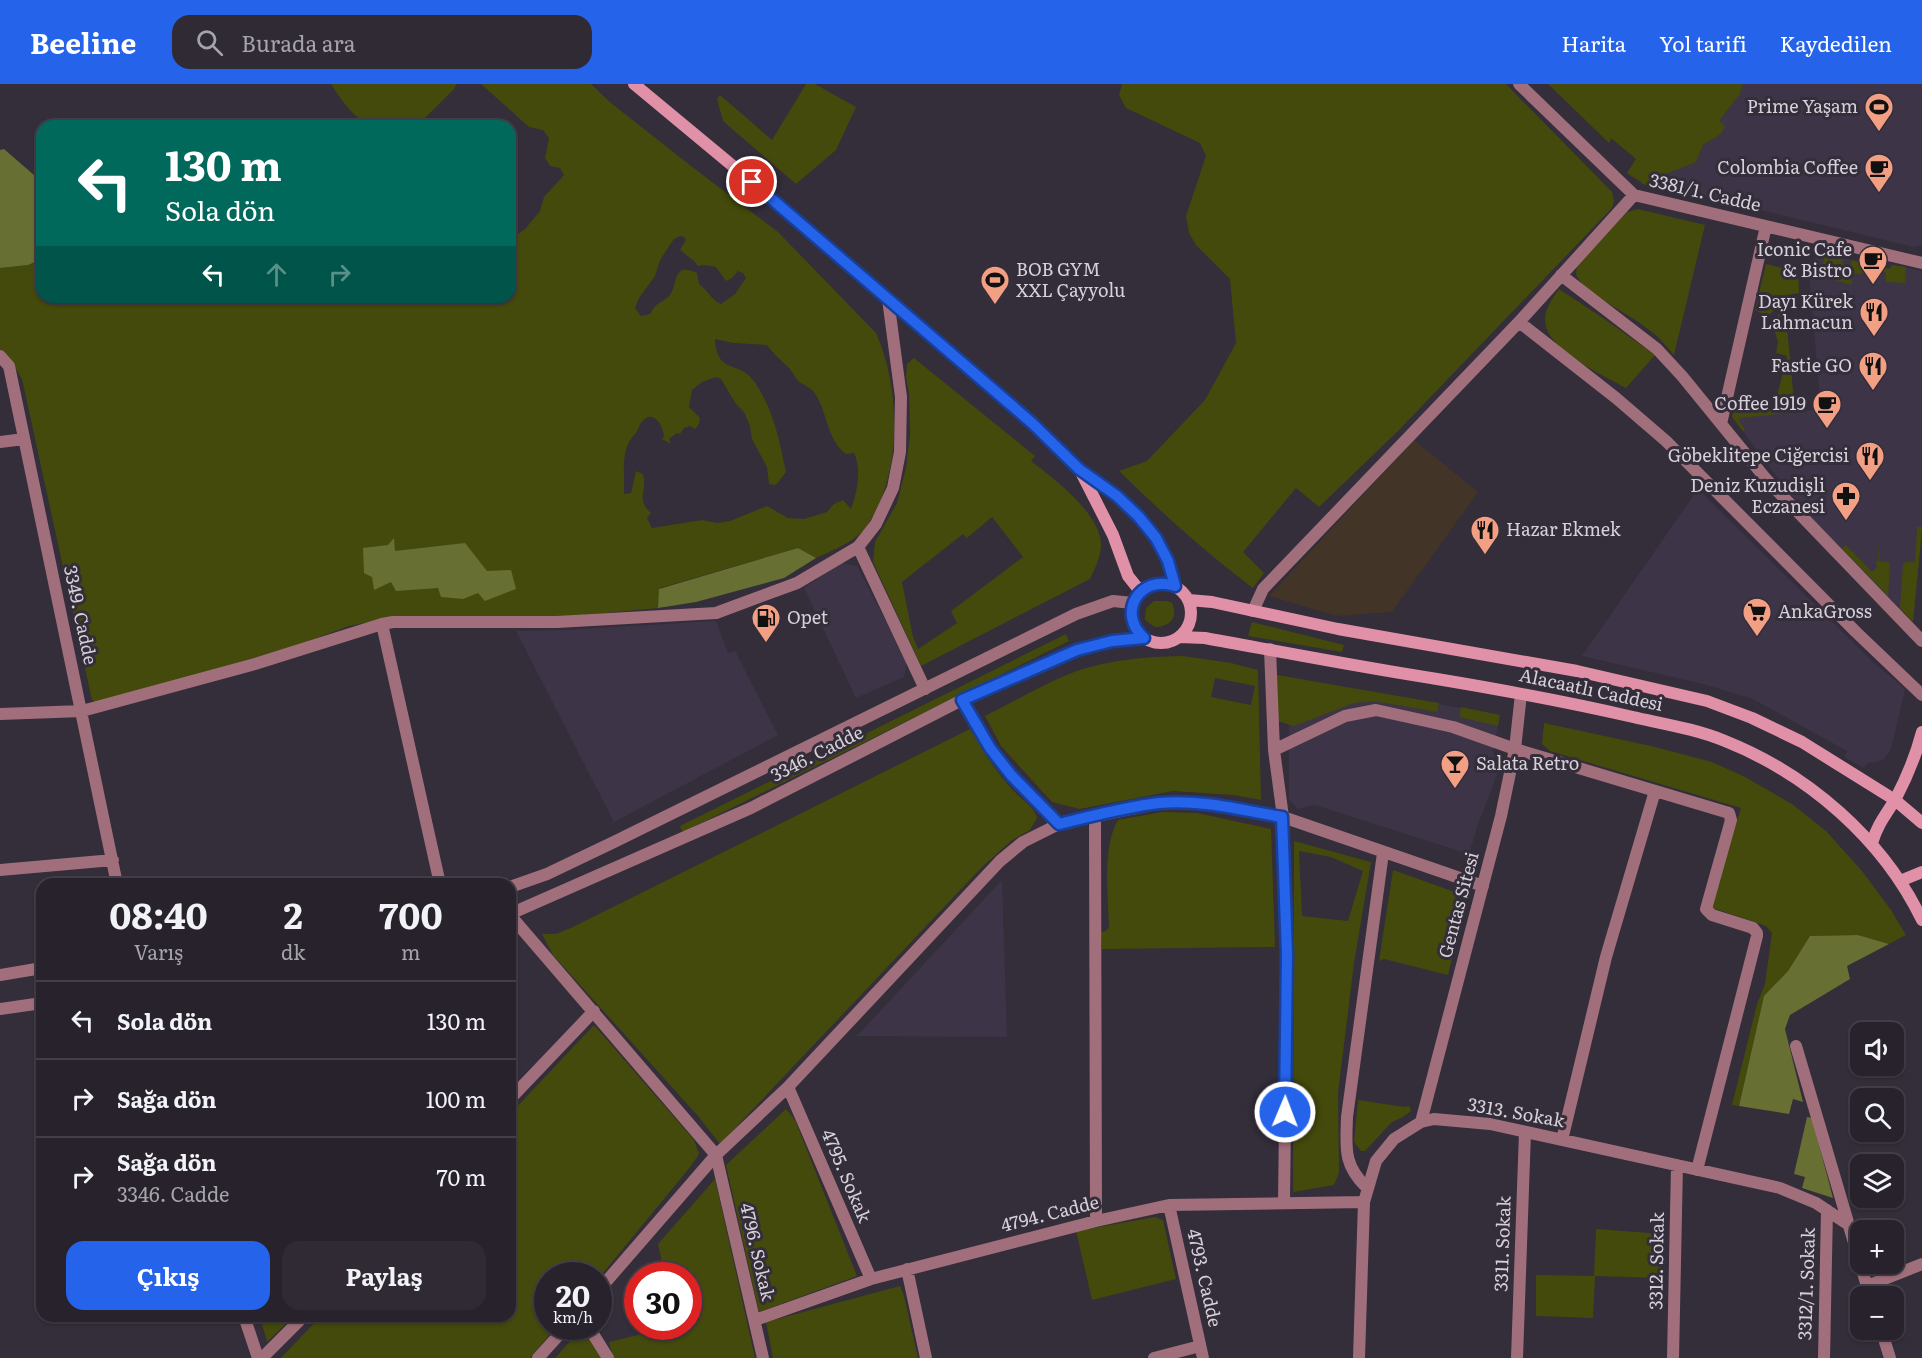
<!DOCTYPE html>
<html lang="tr">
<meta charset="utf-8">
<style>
body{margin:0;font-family:Literata,serif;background:#2f2a34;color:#f1f3f6;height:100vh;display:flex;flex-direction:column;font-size:22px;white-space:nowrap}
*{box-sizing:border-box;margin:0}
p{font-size:20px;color:#a4a4a9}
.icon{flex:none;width:33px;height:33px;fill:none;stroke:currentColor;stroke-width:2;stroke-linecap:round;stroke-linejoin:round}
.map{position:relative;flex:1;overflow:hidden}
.details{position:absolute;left:36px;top:794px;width:480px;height:444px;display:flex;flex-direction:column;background:#27222c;border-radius:18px;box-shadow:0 2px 4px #0004,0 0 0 2px #433f48}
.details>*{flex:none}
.banner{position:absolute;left:36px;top:36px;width:480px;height:183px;border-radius:18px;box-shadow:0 2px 4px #0004,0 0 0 2px #433f48;background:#00695c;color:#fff;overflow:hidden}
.fabs{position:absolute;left:1850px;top:938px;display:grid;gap:12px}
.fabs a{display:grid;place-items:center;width:54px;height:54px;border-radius:12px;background:#27222c;box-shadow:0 2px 4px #0004,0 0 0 2px #433f48;font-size:30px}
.speed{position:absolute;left:534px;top:1178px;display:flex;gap:12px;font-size:30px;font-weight:700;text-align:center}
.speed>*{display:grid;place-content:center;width:78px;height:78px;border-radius:50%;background:#27222c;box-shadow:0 2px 4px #0004,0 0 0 2px #433f48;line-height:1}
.speed small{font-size:15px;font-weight:400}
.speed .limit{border:9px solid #d22;background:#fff;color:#111}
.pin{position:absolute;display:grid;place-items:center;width:51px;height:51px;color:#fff;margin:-26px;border:3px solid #fff;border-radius:50%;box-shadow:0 2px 6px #0007}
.me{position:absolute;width:66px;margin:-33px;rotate:1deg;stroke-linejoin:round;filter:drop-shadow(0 0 4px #0008)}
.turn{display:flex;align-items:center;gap:21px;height:126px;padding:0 30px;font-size:27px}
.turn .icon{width:78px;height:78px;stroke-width:2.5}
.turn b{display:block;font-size:42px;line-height:51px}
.lanes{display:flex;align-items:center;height:57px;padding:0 30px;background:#0003;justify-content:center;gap:30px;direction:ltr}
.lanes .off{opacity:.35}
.eta{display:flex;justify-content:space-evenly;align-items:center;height:102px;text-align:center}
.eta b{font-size:36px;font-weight:700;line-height:42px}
.button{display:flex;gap:12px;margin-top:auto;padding:12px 30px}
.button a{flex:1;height:69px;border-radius:18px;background:#2563eb;color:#fff;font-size:24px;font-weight:700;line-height:69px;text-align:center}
.button a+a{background:#2f2a34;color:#f1f3f6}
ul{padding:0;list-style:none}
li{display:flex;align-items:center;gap:18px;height:78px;padding:0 30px;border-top:2px solid #433f48}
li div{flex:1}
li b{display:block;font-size:22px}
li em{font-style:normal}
header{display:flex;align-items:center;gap:36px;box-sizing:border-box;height:84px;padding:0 30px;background:#2563eb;color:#fff}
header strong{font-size:28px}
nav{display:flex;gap:33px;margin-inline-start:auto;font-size:21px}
.search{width:420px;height:54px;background:#2f2a34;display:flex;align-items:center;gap:15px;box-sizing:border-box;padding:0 21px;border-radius:18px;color:#a4a4a9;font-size:22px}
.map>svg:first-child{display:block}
.built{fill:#3e3447}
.education{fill:#423527}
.green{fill:#444a0b;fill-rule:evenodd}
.forest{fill:#686f32}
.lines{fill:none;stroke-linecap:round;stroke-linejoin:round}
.minor{stroke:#a16f7c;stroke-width:12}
.tertiary{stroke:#a16f7c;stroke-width:12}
.secondary{stroke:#e091a7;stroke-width:12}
.route-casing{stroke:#184099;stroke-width:15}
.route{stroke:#2563eb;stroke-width:10}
.labels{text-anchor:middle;stroke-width:6;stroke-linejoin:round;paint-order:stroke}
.poi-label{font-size:18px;fill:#d5d0d9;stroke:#342d3a;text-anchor:end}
.street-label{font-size:18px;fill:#d5d0d9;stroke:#342d3a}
</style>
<header>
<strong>Beeline</strong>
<div class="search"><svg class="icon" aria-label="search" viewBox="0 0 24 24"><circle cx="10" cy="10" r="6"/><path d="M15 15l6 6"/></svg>Burada ara</div>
<nav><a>Harita</a><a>Yol tarifi</a><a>Kaydedilen</a></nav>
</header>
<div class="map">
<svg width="1922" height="1274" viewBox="0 0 1922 1274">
<rect width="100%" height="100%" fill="#342d3a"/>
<path class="built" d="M1743,0H1922V161L1914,163L1678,106L1663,91L1696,78L1703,61L1721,50L1719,37L1740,10Z
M1817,168L1889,185L1893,181L1922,187V445L1913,538L1800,423L1732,333H1743L1821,325L1809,189L1813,175H1815Z
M1698,405L1874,579L1905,605L1891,665L1884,675L1877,678L1868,679L1864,684L1844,673L1847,667L1753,615L1703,600L1582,572Z
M841,479L857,482L907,577L904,593L856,614L804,504Z
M716,537L728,569L735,567L778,651L614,738L516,547L567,546Z
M1277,591L1500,631L1493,668L1503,675L1478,740L1469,770L1315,721L1298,725L1289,715V641L1278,637Z
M1002,796L1007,953L857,952Z"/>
<path class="education" d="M1414,356L1478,408L1392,528L1336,532L1269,512Z"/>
<path class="green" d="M331,0H457L454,5L417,42C366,42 360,45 331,0Z
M481,0H591L611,19L691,82L778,148L876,249C901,305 903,391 866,443C855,458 833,466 816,474L798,464L660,504L658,524L552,534L384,535L349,542L303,559L100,621L92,616L22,295L9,273L0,265V184L28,181L42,175V213H510V156L525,145L540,127L544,113L564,91L560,84L550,82L545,74L549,54L543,46L529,43ZM680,152L684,153L686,156L680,166L694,177L698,182L704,181L716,183L726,197L732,194L738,187L743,189L746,194L735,210L721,220C711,216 708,206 699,200L697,189C669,176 680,205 667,214C658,220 655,220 650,230L641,232L635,224L639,214L655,192L660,176L674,155ZM715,255L734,259L767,261C774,271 782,277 790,285C793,289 795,293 798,297C803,301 810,303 814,308C828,328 826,355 846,370L854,369C862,385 857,409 851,425L843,416L834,420L827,428L804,435L788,434L767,422L730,437L717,439L702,436L652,444L647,434L651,429C635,415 648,408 643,390L636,387L631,409L624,410C625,393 621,374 629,358C631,354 635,351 637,347C639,345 639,341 641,339C652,323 663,341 664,352L662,355L671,360L669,355L677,349L680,350L684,344L690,342L695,345L699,340L700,334L689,323L692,306L702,298L716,293L721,295L736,320L744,328L750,342L752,355L767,383L769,400L776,401L786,388C779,355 773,323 753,296C738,276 717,291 715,255Z
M806,0H815L856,23L836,66L796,100L723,37L717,15L720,11L772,56Z
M1122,0H1506L1612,108L1614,117L1612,124L1398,347L1319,423L1296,404L1243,468L1264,489L1253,504C1205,468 1162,429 1119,387L1147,377L1205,316L1236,259L1230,195L1196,161L1189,149L1186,132L1206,72L1200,59L1126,24L1119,11Z
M1548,0H1743L1740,10L1719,37L1725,42L1721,50L1703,61L1696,78L1664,91L1678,106L1645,101L1627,89L1636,75L1611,54L1609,59Z
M1638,125L1705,141L1674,271L1657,252L1637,237L1585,205L1576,191L1577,180L1627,128Z
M1825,170L1843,174L1842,179L1850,181L1852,176L1889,185L1892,181L1906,183L1905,199L1886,198V188L1852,190V201L1820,192Z
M1766,180L1798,188L1799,209L1787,211L1768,233L1755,226Z
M1559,205L1603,234L1655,271L1626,304C1603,291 1544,265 1545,235C1545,225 1553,213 1559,205Z
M1785,222L1795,328L1741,334L1738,336L1745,345L1743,347L1732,333L1735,315L1746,318L1745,323L1762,327L1763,322L1774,324L1787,272L1776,269L1778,258L1772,239Z
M914,274L1035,372L1031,377C1054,395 1103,431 1101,463C1100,475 1095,484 1090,495L921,582L873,478L875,458L897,419L906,384L910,350L909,309L906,293L907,280ZM992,433L1023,473L951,527L957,539L918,565L913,553L902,498L963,450L967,454Z
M1917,443H1922V445L1913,538L1900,524L1903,481L1906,478H1915Z
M1879,457V477L1888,478L1890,480L1888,512L1842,465L1846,461L1872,488L1877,483L1876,477H1878Z
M1154,517H1167L1172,519C1179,534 1169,543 1155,543L1145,536L1146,524Z
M1252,538L1344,561L1342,568L1248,552Z
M1066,550L1069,557L685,747H682L680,742Z
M1183,572L1231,579L1258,586L1261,716L1234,711L1173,707L1080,725L1052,718L1001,662L985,632C1011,619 1037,604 1064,592C1102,576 1142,573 1183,572ZM1215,594L1255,602L1251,621L1211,613Z
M1277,591L1439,619L1437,628L1374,617L1354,619L1294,642L1278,637Z
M1461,623L1500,631L1498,642L1459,633Z
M1544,639L1651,662L1712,678L1745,693L1792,720L1826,747L1862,787L1891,826L1906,851L1889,860L1858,851L1810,852L1788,887L1764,913L1739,1022L1732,1021L1757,920L1765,900L1772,849L1766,842L1710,823L1741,724L1550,667L1542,660Z
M970,645C985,669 999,694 1020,713C1027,720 1035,724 1037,734L1030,746L1011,757L982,783L720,1060L698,1032L553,871L542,850H556L573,843Z
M1162,728L1197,729L1271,745L1275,863L1102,865L1101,848L1106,847L1109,843C1108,811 1102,764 1118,736Z
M1294,757L1371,778L1354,879L1338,1009L1339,1089L1334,1101L1293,1108ZM1299,767L1331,773L1363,787L1348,837L1302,832Z
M1393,786L1466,812L1448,891L1384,875L1379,877Z
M594,941L694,1056L699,1070L691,1082L599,1194L598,1191H548V1242H557L530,1274H281L321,1232H510V1030Z
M1358,1016L1404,1023L1409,1022L1411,1027L1403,1033L1392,1038L1365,1067H1361L1354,1058Z
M786,1025L795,1036L857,1192L759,1228L726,1081Z
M715,1095L755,1274H613L609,1258L676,1242H688V1191H665L658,1160Z
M1155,1133L1163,1136L1176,1195L1092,1216L1076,1147Z
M1596,1145L1662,1150L1661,1194L1595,1192L1593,1234L1536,1232V1191L1594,1192Z
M900,1202L904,1212L918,1274H773L766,1238Z
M260,1232H294L267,1258Z
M583,1243L601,1274H555Z"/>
<path class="forest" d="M4,65L42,98V175L28,181L0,184V66Z
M394,454L395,467L465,459L487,487L511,486L516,505L485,517L478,509L463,515L441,513L438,504L396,507L391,498L374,506L372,493L364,489L363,464L388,461Z
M798,464L816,474L784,494L696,518L658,524L659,505Z
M1858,851L1889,860L1847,882L1850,895L1790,931L1785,945L1803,1018L1793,1015L1789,1030L1739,1022L1764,912L1788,887L1810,852Z
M1807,1033L1812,1034L1833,1114L1802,1104L1805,1093L1794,1090Z"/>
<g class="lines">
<path class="minor" d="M1519,0L1634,111L1922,179
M1561,191L1657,265L1682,292L1766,395L1922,557
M1519,238L1616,314L1666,357L1856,548L1922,611
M0,272L9,282L117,800
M1721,340L1766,142
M0,358L24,355
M858,463L925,605
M1253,527L1263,505L1519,238L1634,111
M382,540L440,800
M1270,565L1274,666L1283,733L1287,870L1284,1119
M962,616L990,664L1011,691L1059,740
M0,630L82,627L255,580L382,540L393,538H557L716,529L797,499L858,463L876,440L893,404L900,368L901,313L888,215
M1274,666L1345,632L1376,626L1453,643L1515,665L1729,729L1731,736L1706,825L1712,831L1753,844L1757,849V852L1697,1086
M1095,732L1096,1137
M0,786L113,776
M510,831L716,1071L763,1274
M1796,962L1860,1179
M788,1003L871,1195
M510,1015L594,927
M1421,1038L1501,732L1515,665L1521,610
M1562,1056L1606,873L1655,707
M1367,1104C1343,1081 1346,1064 1347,1033L1383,769
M1169,1121L1203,1274
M1860,1179L1870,1212
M907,1185L926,1274
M1867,1202L1922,1180
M598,1207L716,1071L788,1003L1000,777L1023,758L1059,740L1160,719H1192L1225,722L1283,733L1483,802
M755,1236L871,1195L1096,1137L1169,1121L1364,1118
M588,1242L608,1274
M1881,1245L1890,1274
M262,1274L304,1232
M538,1274L567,1242
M1154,1274L1200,1262
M1359,1274L1364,1118L1376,1077L1394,1055L1421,1038L1434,1035L1490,1040L1780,1104L1816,1119L1849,1141
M1517,1274L1525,1048
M1673,1274L1677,1081
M1824,1274L1827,1126"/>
<path class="tertiary" d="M510,803L547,790L616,757L1076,530L1113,517L1133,519
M510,830L751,724L962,616L1077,566L1112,557L1144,554
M0,891L42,884
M0,925L42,919
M244,1232L258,1274"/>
<path class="secondary" d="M634,0L769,112L1032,339L1079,385L1117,412L1139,433L1156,454L1168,477L1175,502
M1081,388L1113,451L1128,492L1140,507
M1131 529a30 30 0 1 1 60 0a30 30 0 1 1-60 0Z
M1189,516L1212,518L1338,545L1577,587L1707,617L1752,634L1802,658L1895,716L1922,739
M1180,553L1205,554C1282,568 1359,583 1437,595C1503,606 1568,618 1633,633C1664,640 1696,645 1725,657C1808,690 1883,755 1922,836
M1872,759C1878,739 1886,731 1896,714C1907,693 1916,671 1922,648
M1900,797L1922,788"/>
</g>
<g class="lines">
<g class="route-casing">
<path id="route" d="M752,98L1032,339L1079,385L1117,412L1139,433L1156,454L1168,477L1175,502C1140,490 1116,529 1144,554L1112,557L1077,566L962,616L990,664L1011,691L1059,740C1092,732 1125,723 1159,719C1200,715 1242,726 1282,733L1287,870L1285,1028"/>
</g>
<use href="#route" class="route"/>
</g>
<defs>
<g id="stadium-pin" transform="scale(1.5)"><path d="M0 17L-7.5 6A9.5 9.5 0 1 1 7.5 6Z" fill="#f39f84" stroke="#342d3a"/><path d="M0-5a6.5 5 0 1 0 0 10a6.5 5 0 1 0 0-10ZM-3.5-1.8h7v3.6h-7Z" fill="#111"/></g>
<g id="cafe-pin" transform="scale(1.5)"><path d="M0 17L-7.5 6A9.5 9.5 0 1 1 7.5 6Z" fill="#f39f84" stroke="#342d3a"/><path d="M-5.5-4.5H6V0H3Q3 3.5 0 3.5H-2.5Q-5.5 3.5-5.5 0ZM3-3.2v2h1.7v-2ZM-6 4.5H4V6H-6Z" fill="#111"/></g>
<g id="restaurant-pin" transform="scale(1.5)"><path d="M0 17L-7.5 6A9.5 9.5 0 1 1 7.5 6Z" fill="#f39f84" stroke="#342d3a"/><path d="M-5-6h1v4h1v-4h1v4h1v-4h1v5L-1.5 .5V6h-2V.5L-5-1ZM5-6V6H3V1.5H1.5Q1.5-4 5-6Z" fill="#111"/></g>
<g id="pharmacy-pin" transform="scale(1.5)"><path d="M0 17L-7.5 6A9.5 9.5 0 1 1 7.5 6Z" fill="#f39f84" stroke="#342d3a"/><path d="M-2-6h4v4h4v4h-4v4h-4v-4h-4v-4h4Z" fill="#111"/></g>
<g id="supermarket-pin" transform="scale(1.5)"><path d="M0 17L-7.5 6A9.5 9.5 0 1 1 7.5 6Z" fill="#f39f84" stroke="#342d3a"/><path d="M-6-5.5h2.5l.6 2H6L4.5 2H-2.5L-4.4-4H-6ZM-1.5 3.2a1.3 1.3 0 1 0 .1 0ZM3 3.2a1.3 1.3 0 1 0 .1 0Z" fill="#111"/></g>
<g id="fuel-pin" transform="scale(1.5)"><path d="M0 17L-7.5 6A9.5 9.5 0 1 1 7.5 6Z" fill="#f39f84" stroke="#342d3a"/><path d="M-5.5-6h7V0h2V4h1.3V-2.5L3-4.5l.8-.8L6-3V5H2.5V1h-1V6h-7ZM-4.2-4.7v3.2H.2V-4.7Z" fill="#111"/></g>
<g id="bar-pin" transform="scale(1.5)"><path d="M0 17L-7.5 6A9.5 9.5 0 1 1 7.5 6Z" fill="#f39f84" stroke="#342d3a"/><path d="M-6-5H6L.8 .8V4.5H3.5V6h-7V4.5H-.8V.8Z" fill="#111"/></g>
</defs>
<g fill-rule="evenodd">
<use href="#stadium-pin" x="1879" y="23"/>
<use href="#cafe-pin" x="1879" y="84"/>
<use href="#cafe-pin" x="1873" y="176"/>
<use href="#stadium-pin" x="995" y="196"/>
<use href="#restaurant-pin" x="1874" y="228"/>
<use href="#restaurant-pin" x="1873" y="282"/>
<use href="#cafe-pin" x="1827" y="320"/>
<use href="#restaurant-pin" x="1870" y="372"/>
<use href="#pharmacy-pin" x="1846" y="412"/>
<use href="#restaurant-pin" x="1485" y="446"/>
<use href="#supermarket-pin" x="1757" y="528"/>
<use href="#fuel-pin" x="766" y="534"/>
<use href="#bar-pin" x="1455" y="680"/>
</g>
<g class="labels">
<g class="poi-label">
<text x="1858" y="29">Prime Yaşam</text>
<text x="1858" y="90">Colombia Coffee</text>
<text x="1852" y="172">Iconic Cafe<tspan x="1852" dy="21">&amp; Bistro</tspan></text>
<text x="1016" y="192" text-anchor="start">BOB GYM<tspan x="1016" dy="21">XXL Çayyolu</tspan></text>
<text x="1853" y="224">Dayı Kürek<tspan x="1853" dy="21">Lahmacun</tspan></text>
<text x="1852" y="288">Fastie GO</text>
<text x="1806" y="326">Coffee 1919</text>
<text x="1849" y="378">Göbeklitepe Ciğercisi</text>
<text x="1825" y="408">Deniz Kuzudişli<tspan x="1825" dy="21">Eczanesi</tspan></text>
<text x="1506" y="452" text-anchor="start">Hazar Ekmek</text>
<text x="1778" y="534" text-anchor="start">AnkaGross</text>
<text x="787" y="540" text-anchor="start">Opet</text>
<text x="1476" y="686" text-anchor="start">Salata Retro</text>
</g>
<g class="street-label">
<text transform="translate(1705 109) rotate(13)" y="6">3381/1. Cadde</text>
<text transform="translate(80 531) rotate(78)" y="6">3349. Cadde</text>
<text transform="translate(1591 606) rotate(12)" y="6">Alacaatlı Caddesi</text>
<text transform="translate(817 670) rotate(-27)" y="6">3346. Cadde</text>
<text transform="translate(1459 821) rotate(-75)" y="6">Gentas Sitesi</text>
<text transform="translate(1516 1029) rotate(10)" y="6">3313. Sokak</text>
<text transform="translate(846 1092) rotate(67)" y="6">4795. Sokak</text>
<text transform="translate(1050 1130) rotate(-14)" y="6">4794. Cadde</text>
<text transform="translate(1503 1160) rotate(-88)" y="6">3311. Sokak</text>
<text transform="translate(757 1168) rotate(77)" y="6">4796. Sokak</text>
<text transform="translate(1657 1177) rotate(-89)" y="6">3312. Sokak</text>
<text transform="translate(1204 1194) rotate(77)" y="6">4793. Cadde</text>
<text transform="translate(1807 1200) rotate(-88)" y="6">3312/1. Sokak</text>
</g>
</g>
</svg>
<div class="fabs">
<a><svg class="icon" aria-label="sound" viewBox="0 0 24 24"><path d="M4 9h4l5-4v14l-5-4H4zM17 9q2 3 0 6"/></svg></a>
<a><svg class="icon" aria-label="search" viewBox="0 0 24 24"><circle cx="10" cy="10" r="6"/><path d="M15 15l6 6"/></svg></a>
<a><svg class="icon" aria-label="layers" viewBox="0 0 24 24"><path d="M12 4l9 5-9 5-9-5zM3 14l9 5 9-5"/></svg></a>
<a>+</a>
<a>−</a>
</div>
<div class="speed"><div>20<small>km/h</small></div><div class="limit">30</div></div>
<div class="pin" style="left:752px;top:98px;background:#d93025"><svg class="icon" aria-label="arrive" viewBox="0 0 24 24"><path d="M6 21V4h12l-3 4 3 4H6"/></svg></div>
<svg class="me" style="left:1285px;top:1028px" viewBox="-20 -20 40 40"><circle r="17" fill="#2563eb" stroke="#fff" stroke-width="3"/><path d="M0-11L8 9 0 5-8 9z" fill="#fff"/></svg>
<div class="banner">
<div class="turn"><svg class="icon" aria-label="left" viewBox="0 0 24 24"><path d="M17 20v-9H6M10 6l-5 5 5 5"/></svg><div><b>130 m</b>Sola dön</div></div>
<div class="lanes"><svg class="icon" aria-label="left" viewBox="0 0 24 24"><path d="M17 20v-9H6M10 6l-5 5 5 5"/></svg><svg class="icon off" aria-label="ahead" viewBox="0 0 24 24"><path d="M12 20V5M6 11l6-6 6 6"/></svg><svg class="icon off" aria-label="right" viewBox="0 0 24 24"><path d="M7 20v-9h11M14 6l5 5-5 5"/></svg></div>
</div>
<section class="details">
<div class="eta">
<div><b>08:40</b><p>Varış</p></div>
<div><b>2</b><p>dk</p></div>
<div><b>700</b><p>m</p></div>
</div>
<ul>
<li><svg class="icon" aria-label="left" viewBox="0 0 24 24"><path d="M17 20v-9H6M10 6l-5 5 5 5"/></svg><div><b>Sola dön</b></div><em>130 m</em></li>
<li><svg class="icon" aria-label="right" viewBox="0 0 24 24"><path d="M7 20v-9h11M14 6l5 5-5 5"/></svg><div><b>Sağa dön</b></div><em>100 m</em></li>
<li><svg class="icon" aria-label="right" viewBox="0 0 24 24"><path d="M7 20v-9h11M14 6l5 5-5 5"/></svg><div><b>Sağa dön</b><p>3346. Cadde</p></div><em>70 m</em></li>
</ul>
<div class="button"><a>Çıkış</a><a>Paylaş</a></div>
</section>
</div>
